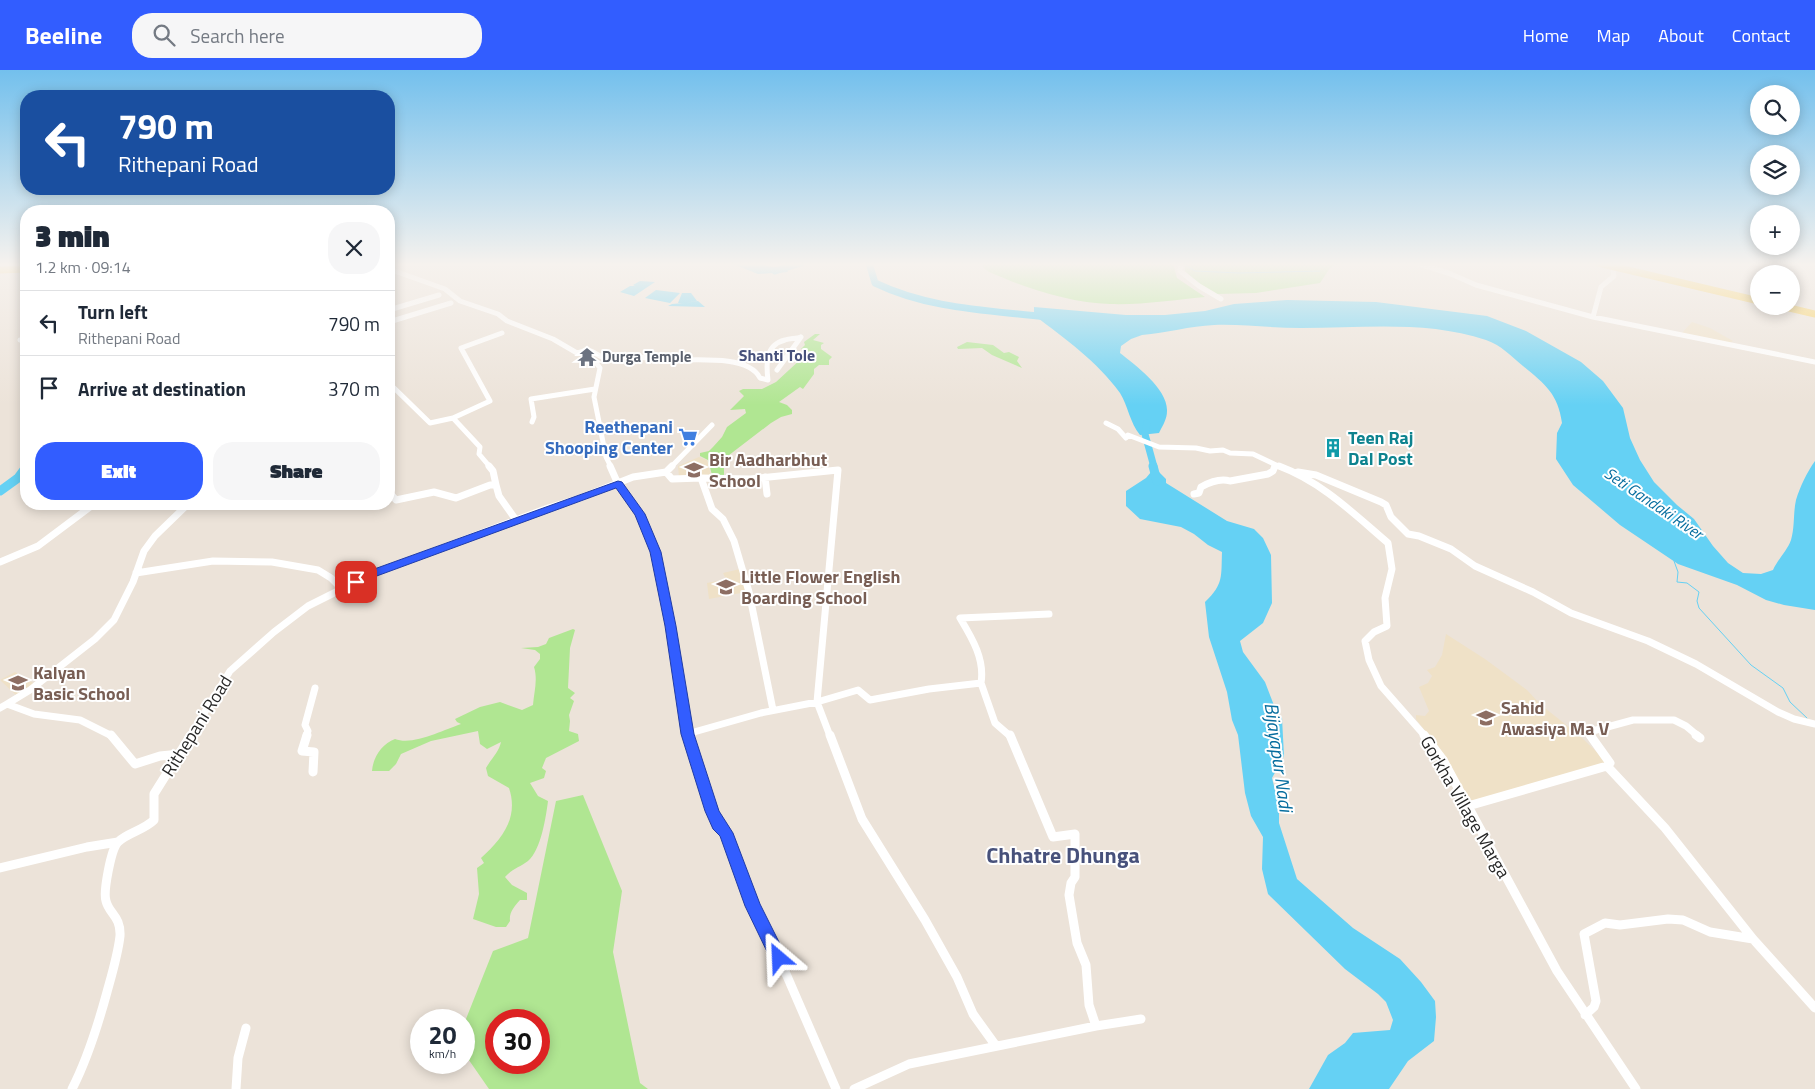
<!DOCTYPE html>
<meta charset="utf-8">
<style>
body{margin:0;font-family:"Titillium Web",sans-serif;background:#f6f6f7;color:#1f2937;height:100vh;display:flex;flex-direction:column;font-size:19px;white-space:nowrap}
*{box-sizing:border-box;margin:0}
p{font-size:16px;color:#747a83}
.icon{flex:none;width:28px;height:28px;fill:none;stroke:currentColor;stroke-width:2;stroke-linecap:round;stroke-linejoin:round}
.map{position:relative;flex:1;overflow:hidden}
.side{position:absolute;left:20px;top:135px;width:375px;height:305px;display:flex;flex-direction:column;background:#fff;border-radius:20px;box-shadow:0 2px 12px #0003}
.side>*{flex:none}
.banner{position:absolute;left:20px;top:20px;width:375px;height:105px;border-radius:20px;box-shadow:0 2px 12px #0003;background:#1a4fa0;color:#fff;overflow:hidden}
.tools{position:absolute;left:1750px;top:15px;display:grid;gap:10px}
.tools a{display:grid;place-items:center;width:50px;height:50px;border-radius:50%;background:#fff;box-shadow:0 2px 12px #0003;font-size:25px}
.speed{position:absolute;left:410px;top:939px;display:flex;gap:10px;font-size:25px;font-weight:700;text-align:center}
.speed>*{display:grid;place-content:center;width:65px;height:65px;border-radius:50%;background:#fff;box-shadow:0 2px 12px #0003;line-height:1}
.speed small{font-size:12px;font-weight:400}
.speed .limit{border:8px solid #d22;background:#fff;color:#111}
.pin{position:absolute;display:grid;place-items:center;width:42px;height:42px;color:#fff;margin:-21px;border-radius:10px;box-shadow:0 2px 8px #0006}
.me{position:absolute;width:55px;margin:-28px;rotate:334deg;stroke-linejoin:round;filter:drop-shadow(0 0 4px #0008)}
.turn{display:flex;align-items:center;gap:18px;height:105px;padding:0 15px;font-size:22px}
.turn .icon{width:65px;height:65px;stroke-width:2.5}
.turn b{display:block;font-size:35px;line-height:42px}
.round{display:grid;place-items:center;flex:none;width:52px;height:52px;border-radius:20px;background:#f6f6f7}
.head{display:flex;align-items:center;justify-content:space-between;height:85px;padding:0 15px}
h1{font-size:30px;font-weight:800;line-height:38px}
.button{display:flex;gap:10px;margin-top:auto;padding:10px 15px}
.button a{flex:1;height:58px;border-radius:20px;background:#325dff;color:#fff;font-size:20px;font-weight:800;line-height:58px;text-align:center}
.button a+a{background:#f6f6f7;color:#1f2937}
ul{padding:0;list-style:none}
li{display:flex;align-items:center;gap:15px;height:65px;padding:0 15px;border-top:1px solid #e0e1e3}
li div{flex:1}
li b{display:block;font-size:19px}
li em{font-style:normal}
header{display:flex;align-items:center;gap:30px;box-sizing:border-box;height:70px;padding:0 25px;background:#325dff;color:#fff}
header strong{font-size:24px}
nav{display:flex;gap:28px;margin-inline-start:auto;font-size:18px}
.search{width:350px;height:45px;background:#f6f6f7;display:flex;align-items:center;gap:12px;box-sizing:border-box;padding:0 18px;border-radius:20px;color:#747a83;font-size:19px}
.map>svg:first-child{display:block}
.education{fill:#efe1c7}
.green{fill:#b0e692;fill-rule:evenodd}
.water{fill:#65d1f4}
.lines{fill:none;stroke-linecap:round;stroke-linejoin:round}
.stream{stroke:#65d1f4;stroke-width:1}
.river-far1{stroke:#65d1f4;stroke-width:7}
.river{stroke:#65d1f4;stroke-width:9}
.minor-far2{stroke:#fff;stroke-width:5}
.minor-far1{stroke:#fff;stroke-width:7}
.minor{stroke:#fff;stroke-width:9}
.major{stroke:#f8cd52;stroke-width:7}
.route{fill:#325dff;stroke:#203ca6}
.labels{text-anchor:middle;stroke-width:4;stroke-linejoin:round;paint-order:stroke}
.far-worship-label{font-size:15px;font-weight:bold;fill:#5b616d;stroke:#fff;text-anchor:start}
.far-neighbourhood-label{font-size:16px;font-weight:bold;fill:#47517b;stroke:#fff}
.far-water-label{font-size:16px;font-style:italic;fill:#066d9e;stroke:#fff}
.shop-label{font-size:18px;font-weight:bold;fill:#366cbe;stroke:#fff;text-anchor:end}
.culture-label{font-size:18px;font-weight:bold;fill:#0d838f;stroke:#fff;text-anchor:start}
.education-label{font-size:18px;font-weight:bold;fill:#785e54;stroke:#fff;text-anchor:start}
.street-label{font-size:18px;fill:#282828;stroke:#fff}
.water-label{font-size:19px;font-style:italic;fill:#066d9e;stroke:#fff}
.near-neighbourhood-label{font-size:22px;font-weight:bold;fill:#47517b;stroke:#fff}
</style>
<header>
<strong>Beeline</strong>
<div class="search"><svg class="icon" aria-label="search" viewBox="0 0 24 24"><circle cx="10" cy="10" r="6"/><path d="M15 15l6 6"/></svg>Search here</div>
<nav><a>Home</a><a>Map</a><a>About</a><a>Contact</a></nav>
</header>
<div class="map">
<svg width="1815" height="1019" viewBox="0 0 1815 1019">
<rect width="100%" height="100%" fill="#ece3d9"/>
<path class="education" d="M1692,252L1710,258L1733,271L1729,274L1681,264Z
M699,387L707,390L711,405L679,407L678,396Z
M740,499L746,522L709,529L707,513L726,509L723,503Z
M1446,564L1485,589L1527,620L1541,635L1579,665L1608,693L1469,732L1432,670L1416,649V645L1425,646L1429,641L1419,617L1428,613L1432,606L1427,600L1435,597L1442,585Z
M15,602L35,614L17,626L0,610Z"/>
<path class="green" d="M981,193H1173L1177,208L1205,227C1174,230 1142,235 1110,234C1076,233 1037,222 1006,209C998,205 985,203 981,193Z
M1182,193H1340L1330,198L1320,213L1256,223L1216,224L1197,212L1185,201V195Z
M815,264H820L813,270L824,273L821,275V279L832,287L829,290V295H819L814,299V304L803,319L800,317L779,332L787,335L792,340V344L781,347L771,353L720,392V396L724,397V405H712L708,390L700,386V383L709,381L713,377L722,367L727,357L746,343L745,339L730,340L744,326L739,321L743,319H762L776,312L802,288L806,279H801L805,275L804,272Z
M967,272L993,275L1004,283L1009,282L1019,287L1017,291L1022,298L992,285L982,278L958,279L957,277Z
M573,559L575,560L570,578L568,618L575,623L570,628L574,631L569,645L570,651L569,661L578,664L579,671L546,688L542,698L546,701L544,708L530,713L538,726L548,731C546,747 541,780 528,791C520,797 512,799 505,807L512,815L527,823V830H520C514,837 509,842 510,851L506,857H496L473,849L479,824L477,798L484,793L481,788C502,769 519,748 509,718L488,706L486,698C491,689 499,682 501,672L487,679L480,674L478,661L431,671L401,684L396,694L389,701H372C373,687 382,674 395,669C413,676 443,660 461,654L457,652L455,649L480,637L500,632L522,640L533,635C534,622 538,610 534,597L540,589V584L535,580L521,578L538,577L546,574L549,568Z
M583,725L622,821L613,882L640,1013L648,1019H489L464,983V954L493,881L528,868L556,731ZM496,950H539V992H496Z"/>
<path class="water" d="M722,193C733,193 745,191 755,193C766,194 769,199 783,196L788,202L758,204L733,194Z
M640,211L655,212L634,226L620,222L630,216H635L633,215Z
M656,220L680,223L670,233L645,228Z
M682,223H691L697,231L684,233L698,231L705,237L668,236L672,234L683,233H678Z
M1287,230L1376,232L1487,246L1526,261L1581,292L1603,311L1623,338L1630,368L1640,390L1654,412L1677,435L1694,449L1713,476L1728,493L1743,503L1761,504L1773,500C1778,489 1787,481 1791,470C1795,457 1793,443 1796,430C1800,417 1807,402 1815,391V540L1784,535L1766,530L1737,515L1678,494L1620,455L1573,415L1556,389L1557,363L1562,353C1558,324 1545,314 1523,296C1511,286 1501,275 1486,270C1427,250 1362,258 1301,258C1272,258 1243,254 1214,255C1190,256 1166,263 1142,265L1131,269L1121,276L1120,283C1135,295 1168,319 1167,341C1167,349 1163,355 1159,363L1140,365C1130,353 1128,336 1120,323C1097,291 1065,269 1034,245V237L1126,245H1165L1205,241L1234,234Z
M1151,402H1159L1166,409V413L1227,451L1254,459L1263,468L1271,485L1272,533L1263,553L1240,571L1243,582L1265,612L1275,638L1282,648L1284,686L1272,708L1279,736V753L1297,809L1353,858L1400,889L1421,912L1435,931L1436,947L1434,971L1408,991L1389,1019H1309L1328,985L1345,973L1353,963L1390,960L1393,950L1386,932L1378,924L1345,899L1268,824L1262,799L1263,767L1251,746L1245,723L1238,665L1232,650L1227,622L1209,567L1205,532C1224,514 1221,506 1222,482L1208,475L1194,464L1181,457L1140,449L1126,436V421L1146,408Z"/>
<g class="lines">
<path class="stream" d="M1182,193L1195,201L1239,203L1320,201
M1674,491L1678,502L1677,512L1687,513L1699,522L1697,531L1699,538L1751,595L1783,618L1790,632L1807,648"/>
<path class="river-far1" d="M869,193L875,213C929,239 987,240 1046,247
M775,201L801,193
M1147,353L1145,364L1154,397"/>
<path class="river" d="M1153,396L1157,411
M0,421L18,408L26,397"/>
<path class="minor-far2" d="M1179,193L1181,195L1180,201L1199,216L1221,229
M1419,194L1451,204L1476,215L1593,247L1815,292
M389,199L445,219L460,231L498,244L507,251L553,269L577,283L586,280L600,298L594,327L606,387L611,397
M389,240L439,225
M1593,247L1601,217L1614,206L1612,193
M389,252L451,233
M20,270L26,271
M591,281C597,284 605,290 612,290C617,290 622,287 627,286C637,285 648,289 658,290C683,292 747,282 760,308L768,310C766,294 765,275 785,270C790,268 796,269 801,267
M777,300L801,267
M389,313L430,353L453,348L480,377L479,384L490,397
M453,348L490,331L461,278L502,263
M532,352L534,347L531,329L595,319
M1106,353L1118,359L1126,368L1128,365L1159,377L1196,378L1210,381L1223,380L1230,383L1253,384L1276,395
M671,397L712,355
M1275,397L1276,395L1282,397"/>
<path class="minor-far1" d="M489,396L493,401L496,415
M610,396L618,414L640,444L655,482L670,556L688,666
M1279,396C1322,412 1354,444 1388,473L1392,499L1385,528L1387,556L1374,562L1365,571L1369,590L1381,616L1425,666
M666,402L672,396
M1298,402L1316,405L1381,432L1386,435L1391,447L1408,464L1419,466L1451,479L1475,496L1533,522L1571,543L1648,571L1696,594L1778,642L1794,649L1815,654
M765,407L767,424
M701,408L750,409L838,400L817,632L858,620L870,630L929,619L981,613L995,653L1010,666
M389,422L396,430L434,422L456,428L490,415H496L499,426L516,450
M1194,424L1199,423L1201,417C1210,412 1220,408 1230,411L1268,404L1273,401L1275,396
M0,492L38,476L94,434
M136,503L213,491L272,492L318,500L331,508L343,520
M981,613C985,589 972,568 960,548L1049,544
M0,638L7,634
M687,664L761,643L817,632L830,666
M112,666L80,650L34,644L7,634L30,620L95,569L114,550L133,512L144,481L155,466L188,434
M190,666L230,601L274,562L308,536L370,505L548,438L580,428L633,407L666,402L672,409L701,408L712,439L723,449L734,471L749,522L773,640
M306,666L308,661L305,655L315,618
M1590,666L1589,662L1633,650H1674L1686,656L1698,666"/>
<path class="minor" d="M111,665L135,694L160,686L180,684
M307,665L302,681L314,682L313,702
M687,665C696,692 707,744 726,763L753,836L787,906L836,1019
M830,665L862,749L925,850L957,907L973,944L996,976
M1010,665L1053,767L1075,764V807L1071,813L1069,825L1077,873L1086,895L1089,935L1096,956
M1424,665L1443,690L1557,901L1636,1019
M1590,665L1610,693L1607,696L1665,758L1753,869L1815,938
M1696,665L1700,668
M1468,736L1607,696
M0,798L87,777L118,772
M1585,945L1594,937L1596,931L1584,864L1605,853L1620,855L1668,849L1683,850L1710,862L1753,869
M72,1019C88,988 98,955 107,922C112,904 118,884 120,866C121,846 109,844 106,831C103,822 111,779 118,772C127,763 144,760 154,750V724L191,665
M236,1019L238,988L246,958
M854,1019L909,994L1096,956L1141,949"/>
<path class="major" d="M1598,193L1759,231
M0,200L26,199
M1781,236L1815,244"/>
</g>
<linearGradient id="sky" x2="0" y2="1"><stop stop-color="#73c0ed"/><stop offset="0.58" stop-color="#f6f2ee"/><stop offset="1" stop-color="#f6f2ee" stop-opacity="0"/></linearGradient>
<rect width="1815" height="335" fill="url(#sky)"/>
<path class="route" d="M618,411L622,412L645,444L661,482L676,556L694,664L719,741L733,763L760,834L787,888L784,894L779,896L773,894L745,836L720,766L713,759L705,741L681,664L665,556L650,482L635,445L616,418L374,507L360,515H352L351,512L366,502Z"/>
<defs>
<g id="temple-bare" transform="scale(1.5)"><path d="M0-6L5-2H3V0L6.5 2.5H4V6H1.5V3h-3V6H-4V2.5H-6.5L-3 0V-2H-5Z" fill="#6b7280" stroke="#fff" stroke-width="2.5" paint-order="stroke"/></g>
<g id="supermarket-bare" transform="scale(1.5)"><path d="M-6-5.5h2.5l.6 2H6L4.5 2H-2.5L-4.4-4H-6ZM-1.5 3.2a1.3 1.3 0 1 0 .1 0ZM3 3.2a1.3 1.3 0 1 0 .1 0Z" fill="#3f7fe0" stroke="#fff" stroke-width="2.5" paint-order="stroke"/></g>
<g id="building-bare" transform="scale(1.5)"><path d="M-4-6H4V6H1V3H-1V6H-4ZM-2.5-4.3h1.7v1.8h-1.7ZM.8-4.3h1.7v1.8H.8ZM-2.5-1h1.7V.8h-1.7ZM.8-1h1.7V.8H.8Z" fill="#0f9aa8" stroke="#fff" stroke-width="2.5" paint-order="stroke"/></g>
<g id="school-bare" transform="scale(1.5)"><path d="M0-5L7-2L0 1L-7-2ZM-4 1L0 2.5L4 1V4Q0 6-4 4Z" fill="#8d6e63" stroke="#fff" stroke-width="2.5" paint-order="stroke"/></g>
</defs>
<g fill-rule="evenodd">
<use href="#temple-bare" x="587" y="287"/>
<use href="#supermarket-bare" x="688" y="367"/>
<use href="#building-bare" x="1333" y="378"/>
<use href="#school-bare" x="694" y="400"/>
<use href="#school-bare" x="726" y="517"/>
<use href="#school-bare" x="18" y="613"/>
<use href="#school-bare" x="1486" y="648"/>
</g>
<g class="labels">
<g class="far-worship-label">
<text x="602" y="292">Durga Temple</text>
</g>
<g class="far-neighbourhood-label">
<text x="777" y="291">Shanti Tole</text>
</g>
<g class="far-water-label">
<text transform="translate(1654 433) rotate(34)" y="6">Seti Gandaki River</text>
</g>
<g class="shop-label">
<text x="673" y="363">Reethepani<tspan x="673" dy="21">Shooping Center</tspan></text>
</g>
<g class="culture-label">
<text x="1348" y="374">Teen Raj<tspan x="1348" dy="21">Dal Post</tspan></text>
</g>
<g class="education-label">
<text x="709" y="396">Bir Aadharbhut<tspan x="709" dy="21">School</tspan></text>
<text x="741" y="513">Little Flower English<tspan x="741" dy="21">Boarding School</tspan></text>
<text x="33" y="609">Kalyan<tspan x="33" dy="21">Basic School</tspan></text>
<text x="1501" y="644">Sahid<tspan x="1501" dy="21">Awasiya Ma V</tspan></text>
</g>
<g class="street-label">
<text transform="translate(197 656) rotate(-58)" y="6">Rithepani Road</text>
<text transform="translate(1465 737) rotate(60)" y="6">Gorkha Village Marga</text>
</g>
<g class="water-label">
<text transform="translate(1279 687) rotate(82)" y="7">Bijayapur Nadi</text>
</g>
<g class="near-neighbourhood-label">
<text x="1063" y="793">Chhatre Dhunga</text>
</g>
</g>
</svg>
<div class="tools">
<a><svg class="icon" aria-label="search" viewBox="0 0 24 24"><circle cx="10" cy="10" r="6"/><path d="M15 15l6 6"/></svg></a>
<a><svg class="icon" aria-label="layers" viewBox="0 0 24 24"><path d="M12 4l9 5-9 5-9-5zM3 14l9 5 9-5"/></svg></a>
<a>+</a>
<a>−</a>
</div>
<div class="speed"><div>20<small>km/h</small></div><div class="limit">30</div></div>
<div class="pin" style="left:356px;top:512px;background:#d93025"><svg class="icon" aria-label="arrive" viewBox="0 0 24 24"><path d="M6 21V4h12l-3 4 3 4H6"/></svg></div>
<svg class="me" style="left:779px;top:888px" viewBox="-20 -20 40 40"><path d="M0-17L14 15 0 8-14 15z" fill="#325dff" stroke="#fff" stroke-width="4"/></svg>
<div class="banner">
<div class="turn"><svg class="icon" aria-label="left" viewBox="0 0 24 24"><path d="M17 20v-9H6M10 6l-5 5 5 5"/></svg><div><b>790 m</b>Rithepani Road</div></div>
</div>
<section class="side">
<div class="head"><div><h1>3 min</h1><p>1.2 km · 09:14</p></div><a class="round"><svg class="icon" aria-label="close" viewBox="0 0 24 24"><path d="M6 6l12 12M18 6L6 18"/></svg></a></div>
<ul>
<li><svg class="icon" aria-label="left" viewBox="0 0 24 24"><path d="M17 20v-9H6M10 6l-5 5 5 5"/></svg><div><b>Turn left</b><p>Rithepani Road</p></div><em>790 m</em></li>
<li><svg class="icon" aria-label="arrive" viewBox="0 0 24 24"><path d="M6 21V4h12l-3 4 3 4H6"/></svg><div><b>Arrive at destination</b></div><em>370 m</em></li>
</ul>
<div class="button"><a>Exit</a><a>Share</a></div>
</section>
</div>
